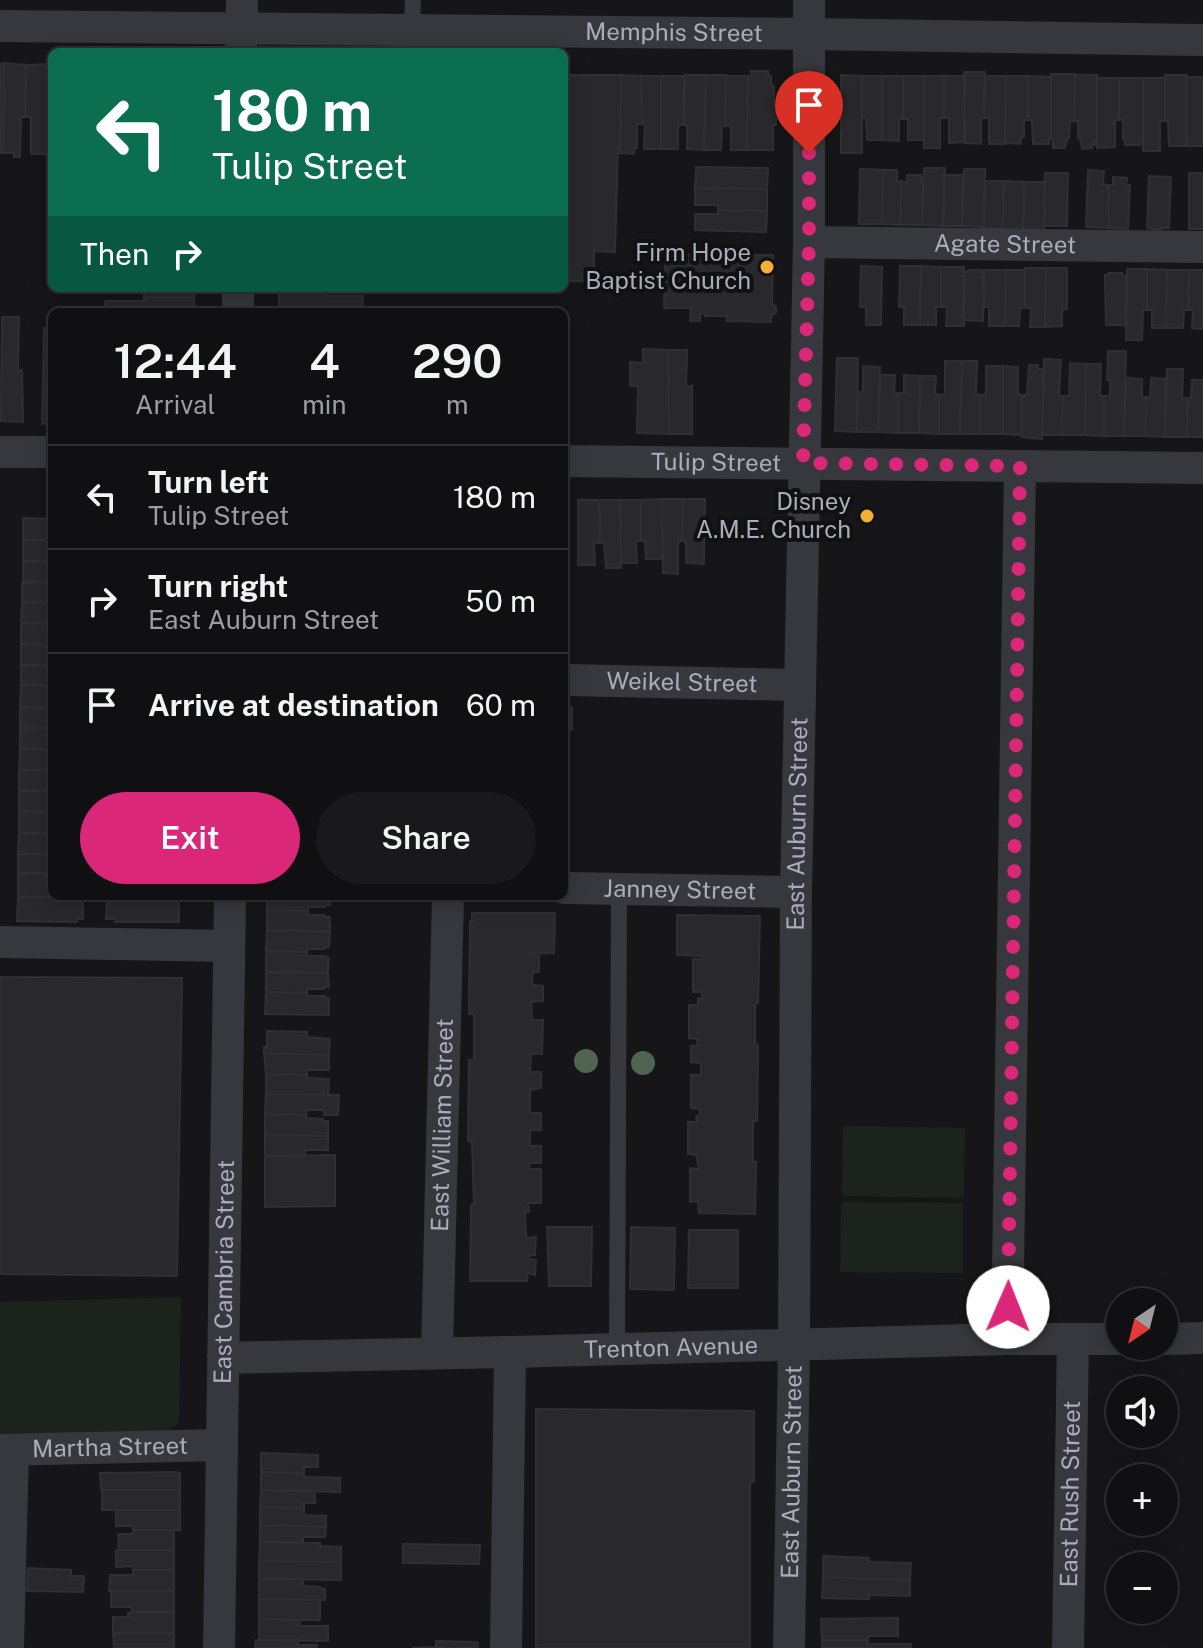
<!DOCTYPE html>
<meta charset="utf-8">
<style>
body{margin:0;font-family:"Public Sans",sans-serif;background:#19191b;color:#f1f3f6;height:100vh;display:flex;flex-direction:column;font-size:30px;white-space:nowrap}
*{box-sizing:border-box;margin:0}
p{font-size:26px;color:#9c9d9f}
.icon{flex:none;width:44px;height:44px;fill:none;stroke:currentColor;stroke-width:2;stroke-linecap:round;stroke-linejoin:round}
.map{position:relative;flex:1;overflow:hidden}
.drawer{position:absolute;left:48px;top:308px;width:520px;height:592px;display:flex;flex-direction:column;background:#101012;border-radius:12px;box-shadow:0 4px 20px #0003,0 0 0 2px #303032}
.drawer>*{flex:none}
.guide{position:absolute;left:48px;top:48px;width:520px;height:244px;border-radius:12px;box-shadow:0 4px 20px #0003,0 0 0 2px #303032;background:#0b6e4f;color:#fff;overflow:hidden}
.needle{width:52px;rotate:215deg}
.controls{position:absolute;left:1106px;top:1288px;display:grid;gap:16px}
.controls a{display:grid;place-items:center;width:72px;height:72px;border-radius:50%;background:#101012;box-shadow:0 4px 20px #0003,0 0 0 2px #303032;font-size:40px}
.pin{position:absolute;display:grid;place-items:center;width:68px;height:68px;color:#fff;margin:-82px -34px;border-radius:50% 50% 50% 0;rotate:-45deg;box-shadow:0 0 8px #0007}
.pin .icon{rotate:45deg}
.me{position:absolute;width:88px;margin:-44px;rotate:1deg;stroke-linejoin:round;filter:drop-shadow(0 0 6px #0008)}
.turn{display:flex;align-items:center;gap:28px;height:168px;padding:0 32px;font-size:36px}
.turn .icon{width:104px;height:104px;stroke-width:2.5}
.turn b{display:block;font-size:56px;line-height:68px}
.then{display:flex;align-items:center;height:76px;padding:0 32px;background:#0003;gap:16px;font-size:30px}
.eta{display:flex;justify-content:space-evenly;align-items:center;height:136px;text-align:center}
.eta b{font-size:48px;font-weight:600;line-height:56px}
.primary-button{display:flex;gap:16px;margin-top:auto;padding:16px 32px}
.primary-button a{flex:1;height:92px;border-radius:48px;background:#db2777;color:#fff;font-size:32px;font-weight:600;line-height:92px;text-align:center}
.primary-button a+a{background:#19191b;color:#f1f3f6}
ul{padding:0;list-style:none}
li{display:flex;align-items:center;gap:24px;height:104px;padding:0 32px;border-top:2px solid #303032}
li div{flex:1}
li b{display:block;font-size:30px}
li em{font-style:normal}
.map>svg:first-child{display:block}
.green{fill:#1c231d}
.building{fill:#29292c;stroke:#303034;stroke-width:2}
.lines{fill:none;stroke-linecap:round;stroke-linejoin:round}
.service{stroke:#37383d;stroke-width:16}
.minor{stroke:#37383d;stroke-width:32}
.tree{fill:#506452}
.route{stroke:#db2777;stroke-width:14;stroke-dasharray:0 25.2}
.poi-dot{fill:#f2b134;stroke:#111113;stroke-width:3}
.labels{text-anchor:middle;stroke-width:8;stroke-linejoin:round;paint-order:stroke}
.street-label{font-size:24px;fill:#a8adb8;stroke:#111113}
.poi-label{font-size:24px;fill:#a8adb8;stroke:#111113;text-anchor:end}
</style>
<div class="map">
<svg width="1203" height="1648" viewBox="0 0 1203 1648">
<rect width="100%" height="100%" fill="#161618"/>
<path class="green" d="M843,1126L965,1128L964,1198L842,1196Z
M841,1202L963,1203V1273L840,1272Z
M181,1297L179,1423L159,1436L0,1438V1302Z"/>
<path class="building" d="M4,63L26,65L25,117H21L20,157H14V153H3Z
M4,63L3,153H0V64Z
M48,64L47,154H31V117H25L26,65Z
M48,64H52V154H47Z
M751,71H768L769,76H771V86H774V106H776V125H773V150H747L748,76H751Z
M964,72H985L984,118H981V144L965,143Z
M1051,74H1075L1074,121H1070L1069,139H1067L1065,148H1053V139H1051Z
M1075,74L1097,75V140H1095V145L1092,144V148L1082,149L1080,139L1078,138V121H1074Z
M564,75H621L620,148L618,147L615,252L594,251V281H564Z
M621,75L641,76L642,124H637V148H634V154L620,153Z
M685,75H706L704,150L687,149V125H684Z
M706,75H726L725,126H722L721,150H704Z
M841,75L862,76V153H841Z
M1165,75H1186V146H1169L1168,121H1165Z
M641,76H661V149H644L645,125L642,124Z
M661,76H684V125H678V149H661Z
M726,76H748L747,150H731V126H725Z
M862,76H882V140H867L866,118H862Z
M882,76H903V119H899V141L882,140Z
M903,76H924V140H908V119H903Z
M924,76H944V118H940V148H924Z
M944,76H965L964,142L949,143V118H944Z
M985,76H1006L1005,144H989V118H984Z
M1006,76H1028V120H1024V137L1021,138V144L1005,143Z
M1028,76L1051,77V139H1049V144H1033L1032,120H1028Z
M1186,77H1203V146H1188V140H1186Z
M1097,78H1119V120H1115V147L1097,148Z
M1119,78H1143V140H1140V145H1125V139H1123V120H1119Z
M1143,78H1165V121H1160V151H1143Z
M696,167L768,168L767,189L695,188Z
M924,168H945L943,226L922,225Z
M860,169L883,170L882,224H859Z
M964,169H985L984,227L962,226Z
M883,170H897V182L901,181L900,225L882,224Z
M1088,170L1104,171L1103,184L1108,185L1109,228L1086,227Z
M1045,173H1068L1067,226H1044Z
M1189,173H1203V229H1189Z
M907,175H921V182H923L922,225H900L901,181L907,182Z
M944,175H963L962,226H943Z
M1149,176L1171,177L1169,228H1161V231L1147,228Z
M1113,177L1127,178L1126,185H1130L1128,229L1109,228L1108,185H1113Z
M985,181H1004L1003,230L984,229Z
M1004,181L1024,182L1023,230H1003Z
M1024,182H1045L1044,230H1023Z
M695,188L767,189V211L718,210V205H695Z
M718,210L767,211L766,232L695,230V214H718Z
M665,254L773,255L772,304L776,307V313L771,316V322L727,321V316H705V314H700V321H690L691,308H664Z
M861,266L882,267L881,325H866V307H860Z
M900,266H921L920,325H904V307H899Z
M921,266L941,267V307H936V325H920Z
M941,267H964V326H946L947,307H941Z
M1025,268H1046L1045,327H1030L1031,308H1025Z
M1046,268H1067V309H1062V326L1045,327Z
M1127,269H1147V310H1143L1142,340H1126Z
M1147,269L1167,270L1166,328H1152V310H1147Z
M968,270H980V272H984L983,321L963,320L964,272H968Z
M983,270H1006L1005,326H989V307H984Z
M1006,270H1025V308H1020L1019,326H1005Z
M1167,270H1189L1188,310H1184L1183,328H1166Z
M1189,270H1203V329L1192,328L1193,310H1188Z
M1109,273H1122V275L1126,276V325H1106L1105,275H1109Z
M114,288H194V297H144V293L114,291Z
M279,288H328L323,292H279Z
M279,292H323L328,296H363L362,312H279Z
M144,297H194L195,312H105V301H144Z
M2,317H19L18,371L22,370L23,422L1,421Z
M44,328H52V423L42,424Z
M643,349L668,350L669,434L637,433L638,386H630V362L643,363Z
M668,350H687L686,387L692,386V434H669Z
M1108,351H1126L1124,436H1104V396H1110V380H1107Z
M837,358H858L857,432L835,431Z
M1044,359L1061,360L1059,396H1063L1062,435H1042Z
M945,361H962L960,434H939V395L945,394Z
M962,361H977L976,394L980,395V434H960Z
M1070,363L1086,364L1085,435H1062L1063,396H1069Z
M1086,364H1101L1100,396H1104V436L1085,435Z
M1029,365H1038V369H1044L1042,439L1022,437V395H1027Z
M863,366L880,367L878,432H857L858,392H863Z
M986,366H1003V434H980V395H986Z
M1003,366L1018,367V395H1022V435L1003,434Z
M1167,369H1183L1182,398H1188L1187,437H1165Z
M880,375H895L894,393H898V433L878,432Z
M904,375L920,376L919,433H898V393H904Z
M920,376H936L935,394L939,395V434L919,433Z
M1126,378L1142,379V397H1146L1145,436H1124Z
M1151,378L1166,379L1165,437L1145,436L1146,397H1150Z
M1192,380H1203V437H1187L1188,398H1191Z
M662,499L663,559H646L645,541H641V500Z
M662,499H683L682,541H678V574L663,573Z
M683,499H705L704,564L686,563V541H682Z
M578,500H599L600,543H594L595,565H578Z
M599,500H620L621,568H606L604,543H600Z
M620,500H641V541H636L637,563H621Z
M23,518L52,519V540H23Z
M23,540H52V561H23Z
M23,561H52V582L23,581Z
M32,581L52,582V603L22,602V583H32Z
M22,602L52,603V624L21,623Z
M21,623L52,624V645L21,644Z
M21,644L52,645V665H21Z
M21,665H52V685H21Z
M21,685H52V708L20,707Z
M20,707L52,708V728H20Z
M564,707H572V730H564Z
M20,728H52V749H20Z
M20,749H52V770H19Z
M19,770H52V791H19Z
M19,791H52V812L19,811Z
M19,811L52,812V833H19Z
M19,833H52V854H18Z
M18,854H52V873H18Z
M18,873L52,874V896H78V897H18Z
M130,896H179V922H115V919H106L107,902L130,900Z
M267,896H330V905H326L325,907H308V911L267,910Z
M18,897H83V919H78L77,922L17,921Z
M267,910L308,911L307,915H325V917H330V932L267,930Z
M472,913H555L554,953L528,954L539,956V972H533L532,985L543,986V1001L531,1002L532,1020H543L542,1054H531L530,1072H541V1088L530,1090V1113H541V1130H530V1146H541V1163H530L529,1169H541V1203H528L529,1212H525L526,1236L527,1238L536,1237L535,1255L528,1256V1259L536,1260L535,1275L528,1273L527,1281H470L471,1205H474L472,1142L468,1141L469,1060H474V1014H469L470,921H472Z
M677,915L760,916L758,1003L755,1004V1044L758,1045L757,1121H753V1162H756L755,1214L699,1213L698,1201L690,1202V1168L699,1169L696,1155L688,1154V1122H697L696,1116L700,1115V1109L691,1108V1075H701V1063L691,1062V1046H698L697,1039L689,1038V1005H698V998L702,999V992H693V959H702L703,956L677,955Z
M267,930L330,932L329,947H325V949H307V952L266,951Z
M266,951L307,952V956H324L329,958L328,973L266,972Z
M266,972L328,973L329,987H324V989H307V993L266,992Z
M0,977L182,978L177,1276L0,1274Z
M266,992L307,993V996H325V998H329V1015L265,1014Z
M267,1031L307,1032V1037L330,1039L329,1055L264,1053V1047H267Z
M264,1053L329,1055V1070H307V1075L266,1074Z
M266,1074L307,1075V1078L329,1079L328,1095L266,1094Z
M266,1094L339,1095L338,1115H324V1110H307L306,1115L265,1114Z
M265,1114L306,1115V1118L323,1119V1121H328V1136L265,1135Z
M265,1135L328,1136V1150H305V1156H265Z
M335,1155V1206L265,1207V1156Z
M547,1227H592L591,1286H549Z
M631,1227L675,1228L674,1290L630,1289Z
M689,1230H738V1288H688Z
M536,1409L754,1411V1482H750V1648H536Z
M261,1453L318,1455V1467H304V1473L261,1472Z
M176,1472L180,1473V1490H101L100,1473Z
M261,1472L304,1473V1477L340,1478V1492L261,1490Z
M102,1490H180V1510H102Z
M261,1490L315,1491V1503H304V1508L260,1507Z
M260,1507L304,1508V1515L326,1516V1527L260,1525Z
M116,1510H180V1530H133V1526H116Z
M260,1525L326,1527L325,1537H303V1542H260Z
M133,1530H174V1550H119L118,1534H133Z
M260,1542L320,1543V1546L341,1547V1562L259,1561Z
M403,1544L480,1545L479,1564L403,1563Z
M116,1550H174V1570H133V1566L116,1567Z
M823,1556L869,1558V1562L911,1563L910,1580L823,1577Z
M259,1561L341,1562V1580L259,1579Z
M28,1568L71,1570V1576H84L83,1592L27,1591Z
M133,1570H174V1591H109L110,1575H133Z
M823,1577L910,1580V1596L869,1595V1599L822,1598Z
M259,1579H303V1584H300V1586L320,1587L321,1589H325V1600L259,1599Z
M111,1591H174V1612H132L131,1607H111Z
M259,1599L320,1600V1620L259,1619Z
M132,1612H174V1633H113V1617H128V1613Z
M898,1618V1636H868V1640H822L821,1619Z
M259,1619L300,1620L299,1626H328V1641L259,1640Z
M113,1633H174V1648H114Z
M256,1640H298V1645H317V1648H255Z
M822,1640H868V1644H911V1648H822Z
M436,1641L475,1642L478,1643V1648H412L436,1647Z"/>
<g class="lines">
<path class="service" d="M412,31L413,0
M617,1349L619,888"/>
<g class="minor">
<path id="s1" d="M0,26L809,34L1203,40"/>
<path d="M241,52L242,0"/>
<path id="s2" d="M809,242L1203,247"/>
<path d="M238,312V288"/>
<path d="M0,452H52"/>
<path id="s3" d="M564,461L1203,468"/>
<path id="s4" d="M564,680L799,685"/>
<path id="s5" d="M564,888L796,892"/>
<path d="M0,942L229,946"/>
<path d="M1007,1339L1020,466"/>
<path d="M1164,1339L1203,1338"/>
<path id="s6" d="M437,1353L448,896"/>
<path id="s7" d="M223,1358L510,1352L1007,1339H1120"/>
<path id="s8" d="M0,1450L222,1445"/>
<path d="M8,1648L13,1450"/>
<path id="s9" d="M219,1648L230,896"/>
<path d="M506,1648L510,1352"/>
<path id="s10" d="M789,1648L794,1343L796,892L809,242V0"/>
<path id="s11" d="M1068,1648L1073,1340"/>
</g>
</g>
<g class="tree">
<circle cx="586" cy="1061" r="12"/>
<circle cx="643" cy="1063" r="12"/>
</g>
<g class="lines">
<path class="route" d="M809,153V242L803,463L1020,466L1008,1307"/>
</g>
<g class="poi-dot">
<circle cx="767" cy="267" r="8"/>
<circle cx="867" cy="516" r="8"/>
</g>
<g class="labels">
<g class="street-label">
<text dy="8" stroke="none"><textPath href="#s1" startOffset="674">Memphis Street</textPath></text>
<text dy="8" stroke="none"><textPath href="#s2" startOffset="196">Agate Street</textPath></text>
<text dy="8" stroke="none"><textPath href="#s3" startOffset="152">Tulip Street</textPath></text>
<text dy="8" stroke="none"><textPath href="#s4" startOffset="118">Weikel Street</textPath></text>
<text dy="8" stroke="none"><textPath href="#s10" startOffset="824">East Auburn Street</textPath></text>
<text dy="8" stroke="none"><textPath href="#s5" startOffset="116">Janney Street</textPath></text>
<text dy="8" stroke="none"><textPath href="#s6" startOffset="228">East William Street</textPath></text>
<text dy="8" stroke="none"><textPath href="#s9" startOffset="376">East Cambria Street</textPath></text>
<text dy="8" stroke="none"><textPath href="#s7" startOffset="448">Trenton Avenue</textPath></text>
<text dy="8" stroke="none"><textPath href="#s8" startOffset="110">Martha Street</textPath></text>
<text dy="8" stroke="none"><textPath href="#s10" startOffset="176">East Auburn Street</textPath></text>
<text dy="8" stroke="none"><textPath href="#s11" startOffset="154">East Rush Street</textPath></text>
</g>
<g class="poi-label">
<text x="751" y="261">Firm Hope<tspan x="751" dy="28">Baptist Church</tspan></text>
<text x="851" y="510">Disney<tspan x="851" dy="28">A.M.E. Church</tspan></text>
</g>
</g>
</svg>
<div class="controls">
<a><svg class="needle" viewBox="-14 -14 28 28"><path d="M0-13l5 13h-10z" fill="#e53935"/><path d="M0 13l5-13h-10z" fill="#9c9d9f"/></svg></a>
<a><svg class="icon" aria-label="sound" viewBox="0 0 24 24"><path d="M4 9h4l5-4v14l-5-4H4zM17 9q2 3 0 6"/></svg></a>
<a>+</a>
<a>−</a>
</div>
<div class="pin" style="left:809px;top:153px;background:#d93025"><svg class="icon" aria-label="arrive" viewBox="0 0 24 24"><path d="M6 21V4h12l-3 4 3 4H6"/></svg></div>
<svg class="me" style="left:1008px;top:1307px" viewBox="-20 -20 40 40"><circle r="19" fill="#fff"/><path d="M0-13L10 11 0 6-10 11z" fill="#db2777"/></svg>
<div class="guide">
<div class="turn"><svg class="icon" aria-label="left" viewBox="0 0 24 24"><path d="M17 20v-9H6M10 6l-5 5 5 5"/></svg><div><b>180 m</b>Tulip Street</div></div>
<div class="then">Then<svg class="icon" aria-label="right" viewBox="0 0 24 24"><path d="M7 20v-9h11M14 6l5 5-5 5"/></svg></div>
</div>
<section class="drawer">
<div class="eta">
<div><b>12:44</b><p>Arrival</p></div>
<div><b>4</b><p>min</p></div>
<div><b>290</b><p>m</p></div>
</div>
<ul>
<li><svg class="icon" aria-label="left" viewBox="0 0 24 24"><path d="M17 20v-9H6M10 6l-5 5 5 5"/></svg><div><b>Turn left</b><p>Tulip Street</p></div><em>180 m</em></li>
<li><svg class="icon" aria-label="right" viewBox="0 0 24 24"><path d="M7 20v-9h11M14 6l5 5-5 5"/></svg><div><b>Turn right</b><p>East Auburn Street</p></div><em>50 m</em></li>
<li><svg class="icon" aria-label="arrive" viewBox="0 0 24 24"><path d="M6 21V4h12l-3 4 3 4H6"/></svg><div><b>Arrive at destination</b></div><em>60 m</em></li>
</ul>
<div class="primary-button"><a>Exit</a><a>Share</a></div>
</section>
</div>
